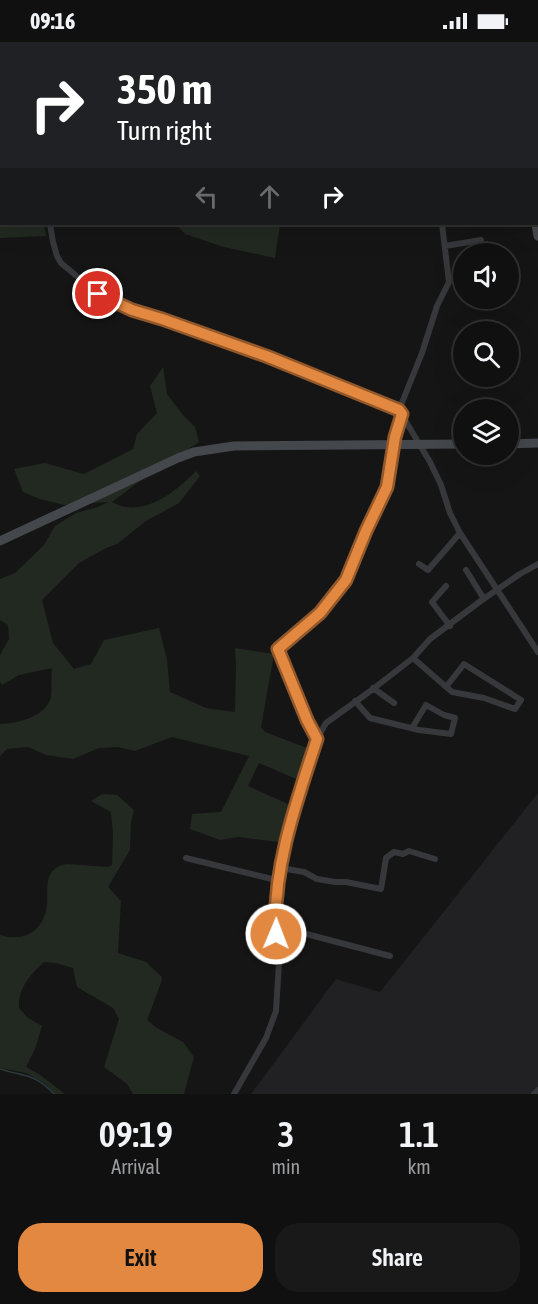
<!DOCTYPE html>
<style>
body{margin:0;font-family:"Asap Condensed",sans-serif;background:#191919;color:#f1f3f6;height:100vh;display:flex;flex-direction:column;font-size:22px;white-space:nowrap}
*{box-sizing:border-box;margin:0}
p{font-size:20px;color:#9c9d9f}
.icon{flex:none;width:33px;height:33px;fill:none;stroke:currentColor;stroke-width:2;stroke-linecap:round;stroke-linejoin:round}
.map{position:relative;height:1052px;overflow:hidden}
.side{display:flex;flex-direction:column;background:#101010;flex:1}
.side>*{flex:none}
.hud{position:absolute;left:0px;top:0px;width:538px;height:183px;box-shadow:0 6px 24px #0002,0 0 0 2px #303030;background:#202124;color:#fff;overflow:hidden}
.controls{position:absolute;left:453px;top:201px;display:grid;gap:12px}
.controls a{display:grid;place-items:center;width:66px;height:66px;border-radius:50%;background:#101010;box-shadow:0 6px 24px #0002,0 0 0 2px #303030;font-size:30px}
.pin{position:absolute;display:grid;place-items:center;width:51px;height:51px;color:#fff;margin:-26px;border:3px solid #fff;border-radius:50%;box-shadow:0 2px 6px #0007}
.me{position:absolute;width:66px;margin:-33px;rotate:1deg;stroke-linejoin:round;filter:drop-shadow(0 0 4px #0008)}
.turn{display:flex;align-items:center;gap:21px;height:126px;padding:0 18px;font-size:27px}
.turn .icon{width:78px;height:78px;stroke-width:2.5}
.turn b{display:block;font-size:42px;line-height:51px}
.lanes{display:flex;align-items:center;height:57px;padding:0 18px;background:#0003;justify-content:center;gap:30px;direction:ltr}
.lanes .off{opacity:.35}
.eta{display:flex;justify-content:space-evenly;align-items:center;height:102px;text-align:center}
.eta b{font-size:36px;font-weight:600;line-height:42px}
.button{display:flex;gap:12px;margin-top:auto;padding:12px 18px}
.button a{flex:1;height:69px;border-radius:24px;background:#e28841;color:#111;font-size:24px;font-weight:600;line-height:69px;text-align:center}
.button a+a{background:#191919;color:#f1f3f6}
.status{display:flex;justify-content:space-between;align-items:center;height:42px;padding:0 30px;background:#101010;direction:ltr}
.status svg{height:16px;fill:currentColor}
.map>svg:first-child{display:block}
.built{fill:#212123}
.green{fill:#222921}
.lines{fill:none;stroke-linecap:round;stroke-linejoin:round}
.stream{stroke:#2f3a3e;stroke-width:1.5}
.street{stroke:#36383b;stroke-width:6}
.secondary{stroke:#44474b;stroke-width:9}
.route-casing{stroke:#93582a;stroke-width:15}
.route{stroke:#e28841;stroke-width:10}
</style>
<div class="status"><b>09:16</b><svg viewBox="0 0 49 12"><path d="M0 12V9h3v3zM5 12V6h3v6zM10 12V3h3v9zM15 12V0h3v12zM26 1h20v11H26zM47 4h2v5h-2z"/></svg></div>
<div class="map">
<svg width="538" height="1052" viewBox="0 0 538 1052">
<rect width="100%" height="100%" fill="#151516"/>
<path class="built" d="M538,751V1052H251L336,937L380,950Z"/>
<path class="green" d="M1,107L2,182H44L46,194L0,196V109Z
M176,182H280L275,216L224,205L185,192Z
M163,325L167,352L182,372L195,385L199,400L137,441L112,460C116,462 121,464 125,465C153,469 178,447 196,429L200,434L179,461L146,479L117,502L106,506L79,521L42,558L53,601L74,627L91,622L104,598L159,586L167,617L170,650L206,666L235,670L236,622L235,606L274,612L261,685L265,690L307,706L301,739L259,721L248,744L290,763L278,800L238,795L220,798L190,787L192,772L221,770L249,714L172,695L135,709L118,705L99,706L73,717L46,713L28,705L7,707L0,714V682C17,682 47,674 51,655C52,646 51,635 52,626L19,633L2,643L0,640V613L9,597L8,583L0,578V537L15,531L44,503L55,484L76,471L98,465L108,460L64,463L40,457L23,450L14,427L45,421L84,432L133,407L137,392L157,371L150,344Z
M102,752L117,753L134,768L131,780L130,808L108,845L121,859L118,911L146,920L162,935L161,941L147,978L157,986L183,1000L194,1015L184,1052H133L127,1042L104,1025L119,977L113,966L77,945L73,926L56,921L44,920C30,933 18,946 19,966L28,976L42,984L35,1007L26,1025L39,1032L65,1052H55L44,1041L26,1031L0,1026V893C25,901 44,888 47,863C48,854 46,844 49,835C52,827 59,823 67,822L108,825L112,823L113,792L111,770L91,759Z"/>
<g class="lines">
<path class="stream" d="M0,1027C25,1035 34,1031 54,1052"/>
<path class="street" d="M146,0V2
M87,2L88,0
M425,2L426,0
M0,80L2,79
M537,111H538
M50,182L53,200L57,214L61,221L98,252L132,268L162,277L266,314L399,368L430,420L441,443L450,471L460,491L538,610
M445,204L481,198
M399,368L422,311L437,264L449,240L442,182
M419,522L428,528L460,491
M466,528L484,557
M446,544L432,560L450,584
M413,616L452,650L484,656L515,667L521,658L464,622L446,645
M373,646L394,661
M355,659L370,676L419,688L451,692L455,676L444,673L426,663L412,686
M317,697L307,678L278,607C303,586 330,566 346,538C355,523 359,506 365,490C372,475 383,461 387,444C394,420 393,395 402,372
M186,816L280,839
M281,826L304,830L317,837L335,840H346L381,847L386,816L394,810L403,812L409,809L435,817
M276,884L390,914
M234,1052L266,996L276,969L279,921L275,874L284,812L288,789L311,714L317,697L326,681L369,650L413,616L430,597L482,558L520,532L538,522
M534,1052L538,1048"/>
<path class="secondary" d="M493,0L496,2
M537,26L538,27
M536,182L538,194
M508,402L538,401
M0,499L178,416L194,410L234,404L464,402"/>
</g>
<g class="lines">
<g class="route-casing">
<path id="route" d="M98,252L132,268L162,277L266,314L399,368L402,372L395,395L387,445L366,489L346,538L320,571L278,607L307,678L317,697C297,758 272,827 276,892"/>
</g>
<use href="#route" class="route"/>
</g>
</svg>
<div class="controls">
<a><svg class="icon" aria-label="sound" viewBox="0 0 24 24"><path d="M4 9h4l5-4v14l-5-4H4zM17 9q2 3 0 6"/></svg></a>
<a><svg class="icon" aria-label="search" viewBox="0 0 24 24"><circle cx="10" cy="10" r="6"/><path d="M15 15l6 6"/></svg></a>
<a><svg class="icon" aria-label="layers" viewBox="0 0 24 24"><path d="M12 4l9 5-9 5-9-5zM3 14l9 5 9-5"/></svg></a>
</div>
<div class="pin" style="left:98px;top:252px;background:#d93025"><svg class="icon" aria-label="arrive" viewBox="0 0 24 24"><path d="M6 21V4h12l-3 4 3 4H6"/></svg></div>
<svg class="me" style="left:276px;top:892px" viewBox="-20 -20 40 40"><circle r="17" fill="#e28841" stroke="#fff" stroke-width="3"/><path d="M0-11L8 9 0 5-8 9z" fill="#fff"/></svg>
<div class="hud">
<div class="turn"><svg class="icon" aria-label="right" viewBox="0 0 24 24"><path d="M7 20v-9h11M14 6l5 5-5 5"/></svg><div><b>350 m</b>Turn right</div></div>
<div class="lanes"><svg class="icon off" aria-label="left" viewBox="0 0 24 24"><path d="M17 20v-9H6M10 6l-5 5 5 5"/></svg><svg class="icon off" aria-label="ahead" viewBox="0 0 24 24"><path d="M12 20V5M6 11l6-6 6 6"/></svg><svg class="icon" aria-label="right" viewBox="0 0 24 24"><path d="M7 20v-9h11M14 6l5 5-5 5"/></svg></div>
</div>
</div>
<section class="side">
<div class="eta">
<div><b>09:19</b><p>Arrival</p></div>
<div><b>3</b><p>min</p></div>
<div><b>1.1</b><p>km</p></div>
</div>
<div class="button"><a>Exit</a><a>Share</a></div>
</section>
